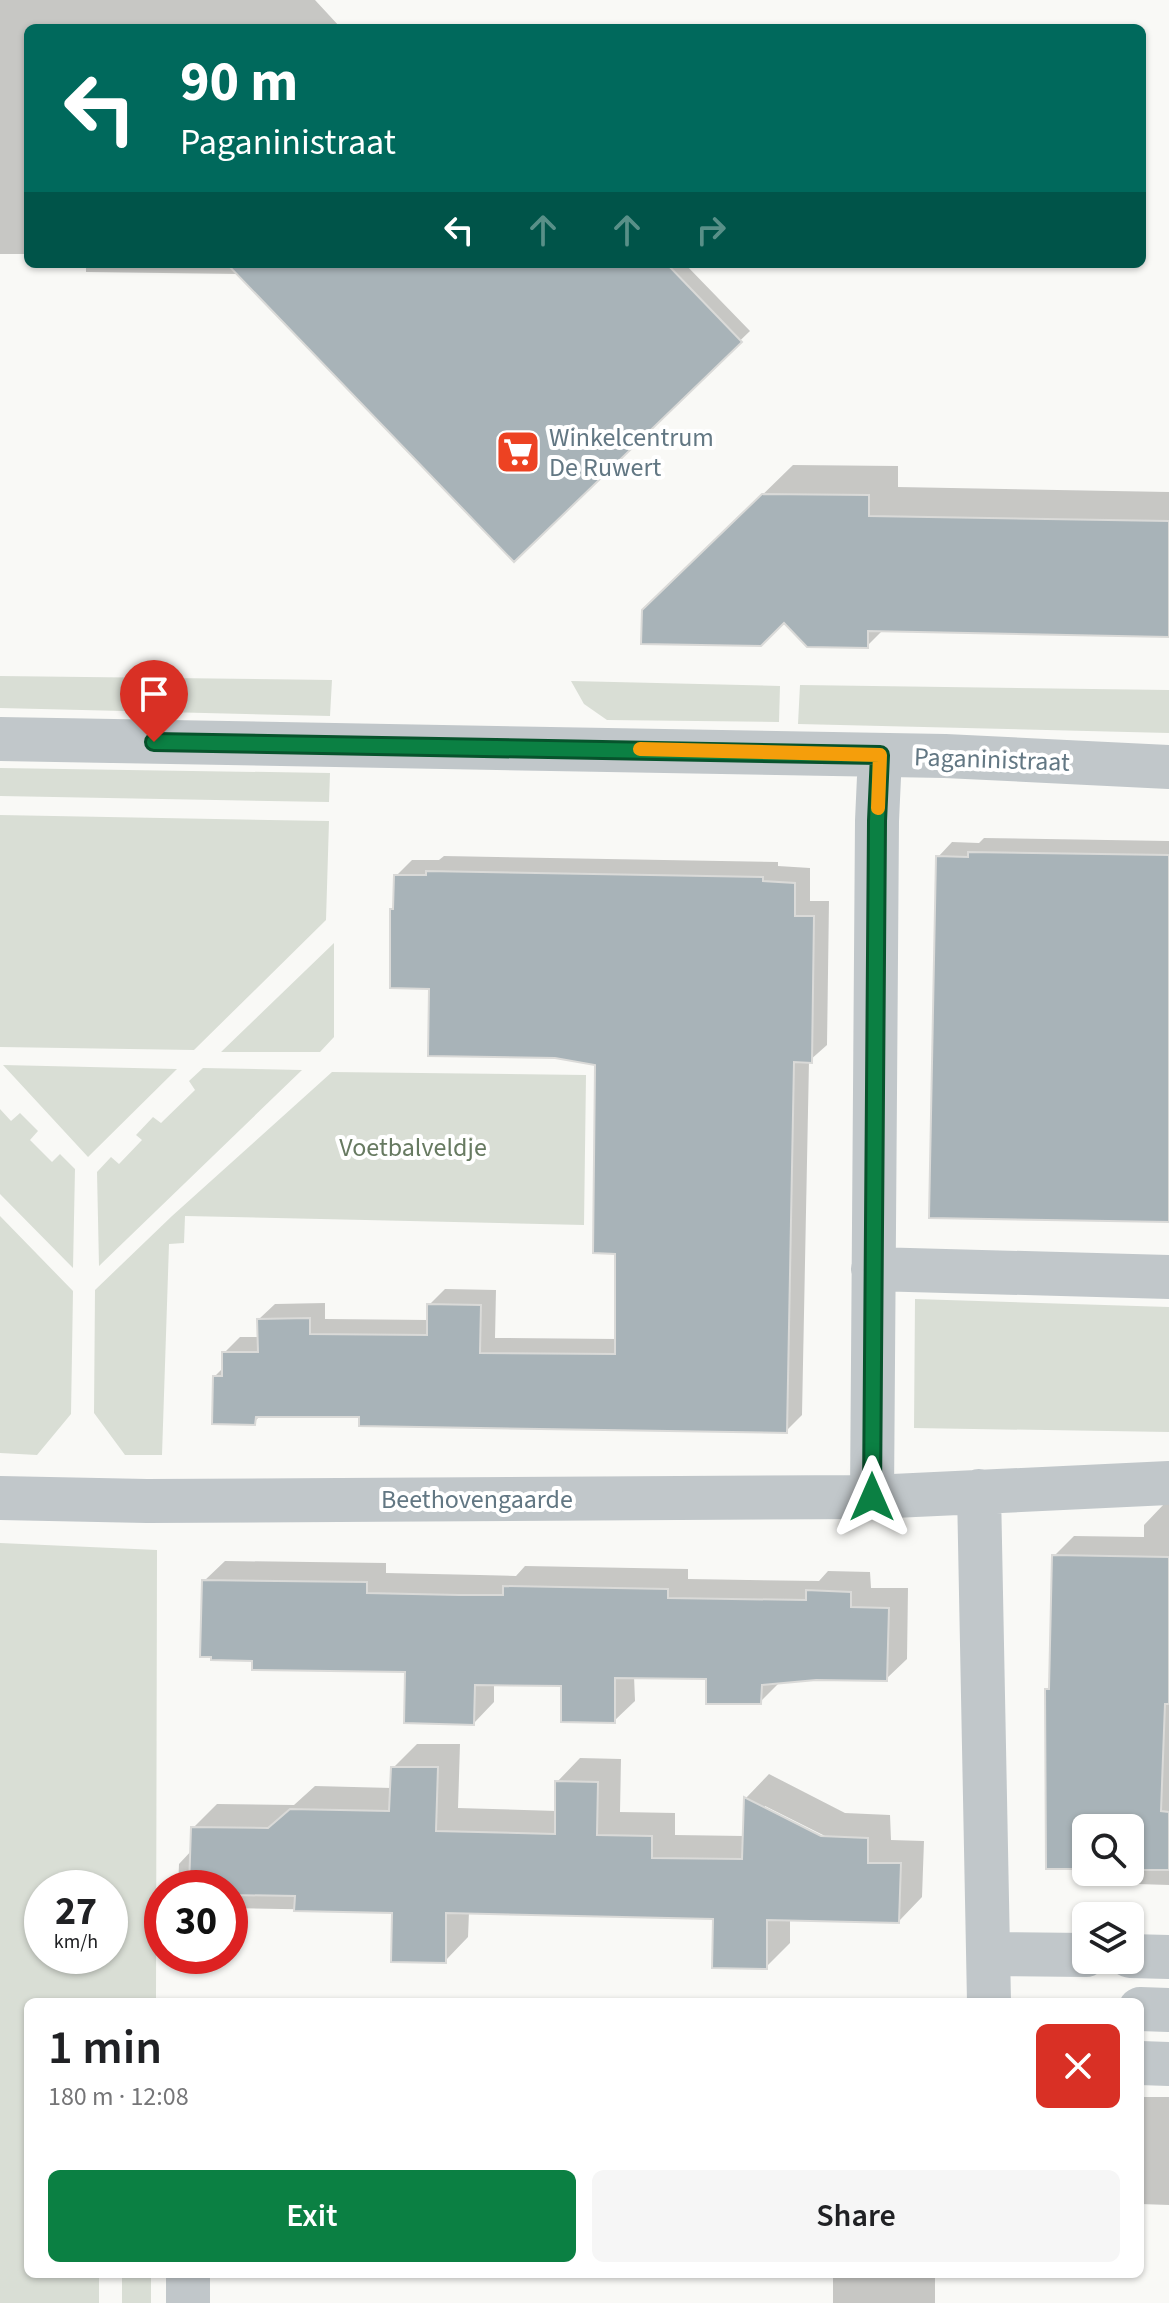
<!DOCTYPE html>
<meta charset="utf-8">
<style>
body{margin:0;font-family:"Source Sans 3",sans-serif;background:#f6f6f6;color:#202124;height:100vh;display:flex;flex-direction:column;font-size:30px;white-space:nowrap}
*{box-sizing:border-box;margin:0}
p{font-size:26px;color:#757577}
.icon{flex:none;width:44px;height:44px;fill:none;stroke:currentColor;stroke-width:2;stroke-linecap:round;stroke-linejoin:round}
.map{position:relative;flex:1;overflow:hidden}
.panel{position:absolute;left:24px;top:1998px;width:1120px;height:280px;display:flex;flex-direction:column;background:#fff;border-radius:12px;box-shadow:0 2px 6px #0004}
.panel>*{flex:none}
.banner{position:absolute;left:24px;top:24px;width:1122px;height:244px;border-radius:12px;box-shadow:0 2px 6px #0004;background:#00695c;color:#fff;overflow:hidden}
.buttons{position:absolute;left:1072px;top:1814px;display:grid;gap:16px}
.buttons a{display:grid;place-items:center;width:72px;height:72px;border-radius:12px;background:#fff;box-shadow:0 2px 6px #0004;font-size:40px}
.speed{position:absolute;left:24px;top:1870px;display:flex;gap:16px;font-size:40px;font-weight:700;text-align:center}
.speed>*{display:grid;place-content:center;width:104px;height:104px;border-radius:50%;background:#fff;box-shadow:0 2px 6px #0004;line-height:1}
.speed small{font-size:20px;font-weight:400}
.speed .limit{border:12px solid #d22;background:#fff;color:#111}
.pin{position:absolute;display:grid;place-items:center;width:68px;height:68px;color:#fff;margin:-82px -34px;border-radius:50% 50% 50% 0;rotate:-45deg;box-shadow:0 0 8px #0007}
.pin .icon{rotate:45deg}
.me{position:absolute;width:88px;margin:-44px;rotate:0deg;stroke-linejoin:round;filter:drop-shadow(0 0 6px #0008)}
.turn{display:flex;align-items:center;gap:28px;height:168px;padding:0 24px;font-size:36px}
.turn .icon{width:104px;height:104px;stroke-width:2.5}
.turn b{display:block;font-size:56px;line-height:68px}
.lanes{display:flex;align-items:center;height:76px;padding:0 24px;background:#0003;justify-content:center;gap:40px;direction:ltr}
.lanes .off{opacity:.35}
.round{display:grid;place-items:center;flex:none;width:84px;height:84px;border-radius:12px;background:#f6f6f6}
.head{display:flex;align-items:center;justify-content:space-between;height:136px;padding:0 24px}
h1{font-size:48px;font-weight:600;line-height:60px}
.action{display:flex;gap:16px;margin-top:auto;padding:16px 24px}
.action a{flex:1;height:92px;border-radius:12px;background:#0b8043;color:#fff;font-size:32px;font-weight:600;line-height:92px;text-align:center}
.action a+a{background:#f6f6f6;color:#202124}
.map>svg:first-child{display:block}
.green{fill:#d9ded5;fill-rule:evenodd}
.shadow{fill:#0003;fill-rule:evenodd}
.building{fill:#a8b3b8;stroke:#dadad8;stroke-width:2}
.lines{fill:none;stroke-linecap:round;stroke-linejoin:round}
.minor{stroke:#c1c7ca;stroke-width:44}
.route-casing{stroke:#07532c;stroke-width:20}
.route{stroke:#0b8043;stroke-width:14}
.slow{stroke:#f59e0b;stroke-width:14}
.labels{text-anchor:middle;stroke-width:8;stroke-linejoin:round;paint-order:stroke}
.poi-label{font-size:26px;fill:#627783;stroke:#fff;text-anchor:start}
.street-label{font-size:26px;fill:#627783;stroke:#fff}
.park-label{font-size:26px;fill:#677a61;stroke:#fff}
</style>
<div class="map">
<svg width="1169" height="2303" viewBox="0 0 1169 2303">
<rect width="100%" height="100%" fill="#f9f9f6"/>
<path class="green" d="M0,676L332,680L330,716L0,708Z
M571,681L780,686L779,722L607,720L584,704Z
M800,685L1169,690V733L798,724Z
M0,768L330,773L329,802L0,796Z
M0,815L329,821L326,920L194,1050L0,1047Z
M334,943V1037L320,1052H221Z
M3,1065L177,1069L88,1157Z
M203,1068L302,1070L99,1266L97,1172L111,1157L119,1164L142,1140L136,1135L153,1117L161,1123L195,1090L189,1081Z
M332,1072L586,1075L584,1225L185,1216L184,1243L169,1244L162,1455H125L94,1413L95,1290L172,1216Z
M0,1109L11,1121L20,1113L38,1131L30,1140L52,1162L60,1154L75,1169L73,1268L0,1194Z
M0,1216L73,1291L71,1414L37,1455L0,1453Z
M915,1299L1169,1307V1432L914,1428Z
M0,1543L157,1550L156,2002H28V2274H99V2303H0ZM42,1888H110V1956H42Z
M122,2274H151V2303H122Z"/>
<path class="shadow" d="M0,0H315L340,27L376,28H28V254H0Z
M86,264H685L750,331L514,559L239,274L86,272Z
M793,465L898,466V487L1169,492V635L883,630L867,646L784,620L675,580Z
M984,838L1169,841V1220L938,857L952,842L979,843Z
M444,856L778,862V866L810,868V901H829L827,1045L809,1061L802,1415L786,1431L361,1415H261L254,1422L215,1376L224,1367V1353L240,1337H260L259,1319L275,1304L325,1303V1319L429,1320V1305L445,1289L496,1290L495,1338L617,1339V1252L597,1063L431,987L392,910L395,907L396,876L412,860H439Z
M1164,1504H1169V1885L1137,1884V1868H1130V1828H1086V1867L1047,1689L1051,1686L1054,1556L1074,1536L1144,1537V1525Z
M225,1561L386,1563V1573L480,1575L516,1576L525,1566L688,1569V1579L819,1581L828,1571L870,1572L871,1588H908L907,1659L886,1679L816,1678L781,1681L760,1702L708,1677L634,1676L635,1701L614,1721L563,1684L494,1683V1702L474,1723L407,1670L254,1659L204,1581Z
M417,1744H460L458,1808L557,1811V1782L580,1758L621,1759L620,1812L675,1813V1835L744,1836L746,1798L769,1774L845,1813L890,1815L891,1840L924,1841L922,1897L899,1921L790,1919V1943L766,1967L715,1917L469,1912L468,1937L445,1961L394,1911L230,1908V1888H178L179,1864L192,1850L193,1828L217,1804L294,1805L315,1786L392,1788L393,1768ZM765,1806L831,1839L829,1843L765,1810Z
M1140,2097H1169V2205L1140,2204Z
M833,2274H935V2303H833Z"/>
<path class="building" d="M227,264H667L742,342L514,562Z
M762,494L869,495V516L1169,521V637L868,631V648L807,647L784,623L761,646L641,644L642,610Z
M968,852L1169,855V1222L929,1218L936,856L968,857Z
M426,871L763,877V881L795,883V916H814L812,1063L794,1062L787,1433L359,1426V1417H256L255,1425L212,1424L213,1376H222V1352H258L257,1319L310,1318V1334L427,1335V1304L481,1305L480,1353L615,1354V1254L593,1253L595,1065L555,1058L428,1056L429,989L390,988V909H393L394,875H426Z
M1052,1555L1169,1557V1704H1165L1161,1811L1169,1812V1870H1130V1828H1086V1869H1046L1045,1689H1049Z
M202,1580L367,1582V1593L459,1595H503V1586L668,1589V1598L806,1600V1590L851,1592V1607L889,1608L887,1681L816,1680L762,1685L761,1704H706V1679L615,1678V1723L561,1722V1686L475,1685L474,1725L404,1723L405,1672L252,1670V1661L211,1660V1657H200Z
M391,1767H438L436,1831L555,1834V1781L598,1782L597,1835L652,1836V1858L742,1859L744,1797L821,1836L868,1838V1863H901L899,1923L767,1920V1969L712,1968L713,1919L446,1913V1963L391,1962L392,1913L294,1911L295,1896L230,1895V1888H189L191,1827L268,1828L290,1809L389,1811Z"/>
<g class="lines">
<path class="minor" d="M0,739L945,756L1169,767
M873,1269L1169,1277
M979,1491L989,2002
M872,1497L877,821L880,755
M0,1498L147,1501L872,1497L1169,1483
M989,1954L1086,1955
M1130,1956L1169,1957
M1140,2009L1169,2010
M1140,2063L1169,2064
M188,2303V2274"/>
</g>
<g class="lines">
<g class="route-casing">
<path id="route" d="M154,742L880,755L877,821L872,1497"/>
</g>
<use href="#route" class="route"/>
<path class="slow" d="M640,749L880,755L878,808"/>
</g>
<defs>
<g id="supermarket-square" transform="scale(2.3)"><rect x="-9" y="-9" width="18" height="18" rx="4" fill="#ed4222" stroke="#fff"/><path d="M-6-5.5h2.5l.6 2H6L4.5 2H-2.5L-4.4-4H-6ZM-1.5 3.2a1.3 1.3 0 1 0 .1 0ZM3 3.2a1.3 1.3 0 1 0 .1 0Z" fill="#fff"/></g>
</defs>
<g fill-rule="evenodd">
<use href="#supermarket-square" x="518" y="452"/>
</g>
<g class="labels">
<g class="poi-label">
<text x="549" y="446">Winkelcentrum<tspan x="549" dy="30">De Ruwert</tspan></text>
</g>
<g class="street-label">
<text transform="translate(992 759) rotate(2)" y="9">Paganinistraat</text>
<text x="477" y="1508">Beethovengaarde</text>
</g>
<g class="park-label">
<text x="413" y="1156">Voetbalveldje</text>
</g>
</g>
</svg>
<div class="buttons">
<a><svg class="icon" aria-label="search" viewBox="0 0 24 24"><circle cx="10" cy="10" r="6"/><path d="M15 15l6 6"/></svg></a>
<a><svg class="icon" aria-label="layers" viewBox="0 0 24 24"><path d="M12 4l9 5-9 5-9-5zM3 14l9 5 9-5"/></svg></a>
</div>
<div class="speed"><div>27<small>km/h</small></div><div class="limit">30</div></div>
<div class="pin" style="left:154px;top:742px;background:#d93025"><svg class="icon" aria-label="arrive" viewBox="0 0 24 24"><path d="M6 21V4h12l-3 4 3 4H6"/></svg></div>
<svg class="me" style="left:872px;top:1497px" viewBox="-20 -20 40 40"><path d="M0-17L14 15 0 8-14 15z" fill="#0b8043" stroke="#fff" stroke-width="4"/></svg>
<div class="banner">
<div class="turn"><svg class="icon" aria-label="left" viewBox="0 0 24 24"><path d="M17 20v-9H6M10 6l-5 5 5 5"/></svg><div><b>90 m</b>Paganinistraat</div></div>
<div class="lanes"><svg class="icon" aria-label="left" viewBox="0 0 24 24"><path d="M17 20v-9H6M10 6l-5 5 5 5"/></svg><svg class="icon off" aria-label="ahead" viewBox="0 0 24 24"><path d="M12 20V5M6 11l6-6 6 6"/></svg><svg class="icon off" aria-label="ahead" viewBox="0 0 24 24"><path d="M12 20V5M6 11l6-6 6 6"/></svg><svg class="icon off" aria-label="right" viewBox="0 0 24 24"><path d="M7 20v-9h11M14 6l5 5-5 5"/></svg></div>
</div>
<section class="panel">
<div class="head"><div><h1>1 min</h1><p>180 m · 12:08</p></div><a class="round" style="background:#d93025;color:#fff"><svg class="icon" aria-label="close" viewBox="0 0 24 24"><path d="M6 6l12 12M18 6L6 18"/></svg></a></div>
<div class="action"><a>Exit</a><a>Share</a></div>
</section>
</div>
